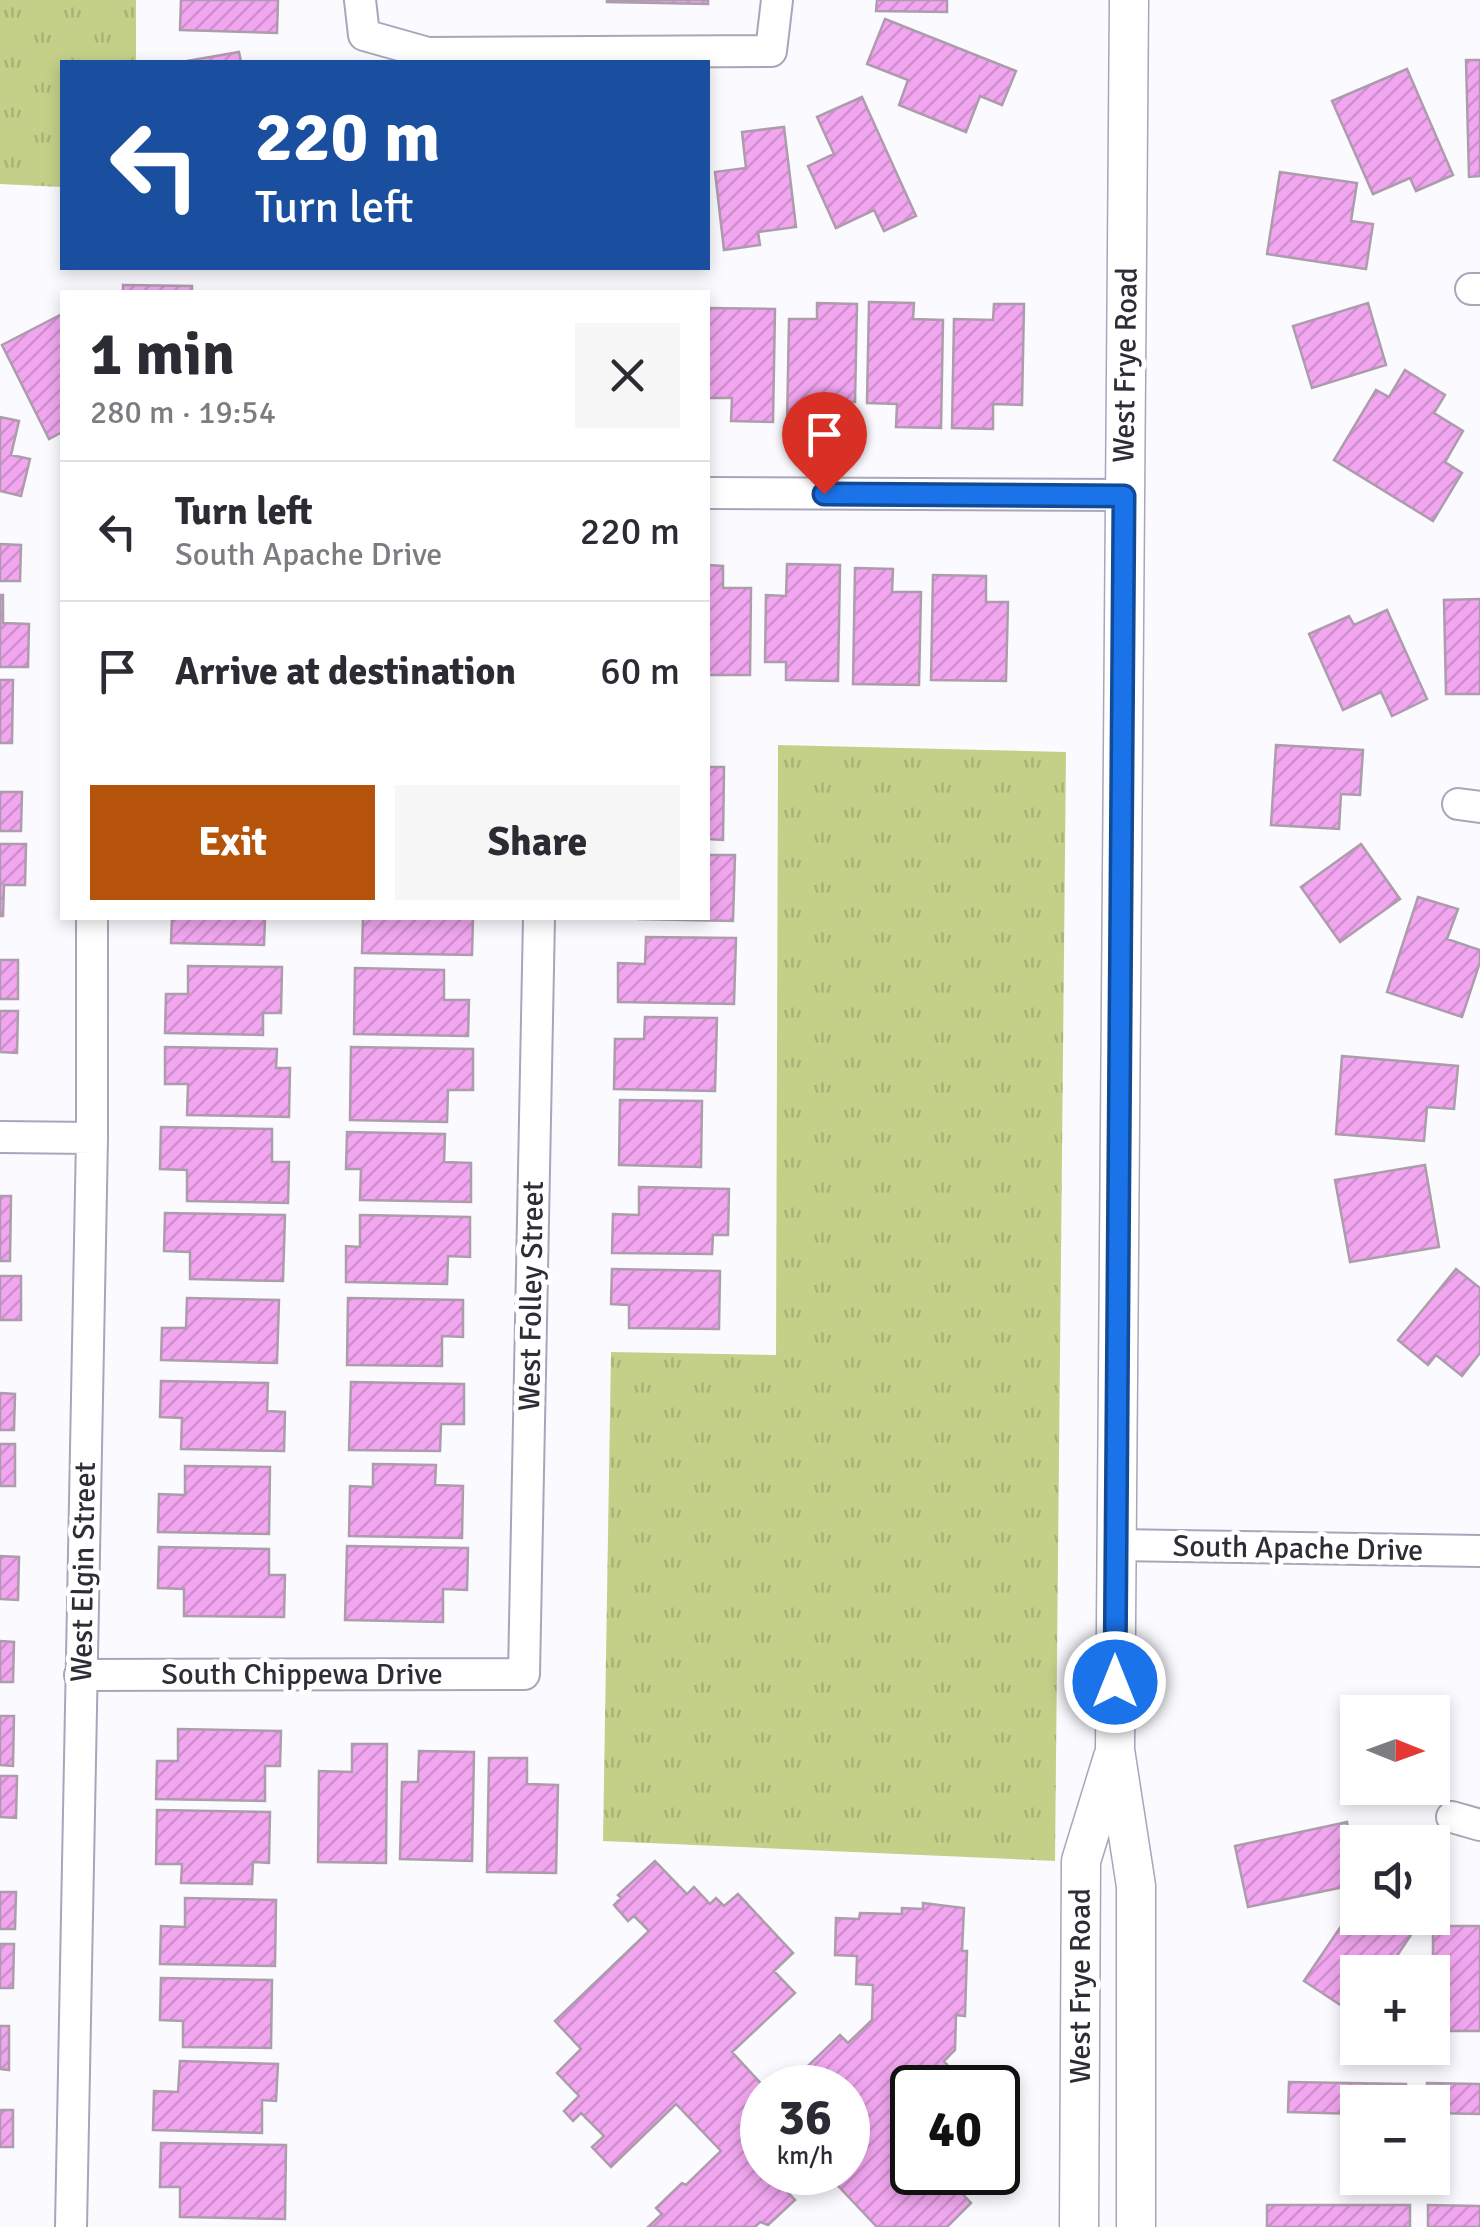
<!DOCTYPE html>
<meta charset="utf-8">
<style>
body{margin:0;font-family:Signika,sans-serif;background:#f7f7f7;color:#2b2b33;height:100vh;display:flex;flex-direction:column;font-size:38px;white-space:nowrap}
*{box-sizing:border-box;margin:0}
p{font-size:32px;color:#7c7c81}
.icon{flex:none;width:55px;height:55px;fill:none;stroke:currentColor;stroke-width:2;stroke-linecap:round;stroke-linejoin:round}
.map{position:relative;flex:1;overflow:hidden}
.panel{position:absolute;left:60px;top:290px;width:650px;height:630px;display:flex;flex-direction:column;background:#fff;border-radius:0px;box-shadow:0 5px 15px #0003}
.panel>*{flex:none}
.guide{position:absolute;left:60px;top:60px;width:650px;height:210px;border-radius:0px;box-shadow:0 5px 15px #0003;background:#1a4fa0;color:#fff;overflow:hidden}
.needle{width:65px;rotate:91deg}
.buttons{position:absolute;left:1340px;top:1695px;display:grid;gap:20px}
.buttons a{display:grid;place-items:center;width:110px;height:110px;border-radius:0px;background:#fff;box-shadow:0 5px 15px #0003;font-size:50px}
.speed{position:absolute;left:740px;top:2065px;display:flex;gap:20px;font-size:50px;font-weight:700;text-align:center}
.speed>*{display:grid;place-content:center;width:130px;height:130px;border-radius:50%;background:#fff;box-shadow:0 5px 15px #0003;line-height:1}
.speed small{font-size:25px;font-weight:400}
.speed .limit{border:5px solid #111;border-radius:15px;background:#fff;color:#111}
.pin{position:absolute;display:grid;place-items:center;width:85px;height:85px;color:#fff;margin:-102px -42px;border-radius:50% 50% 50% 0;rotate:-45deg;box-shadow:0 0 10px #0007}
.pin .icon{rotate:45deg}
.me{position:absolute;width:110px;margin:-55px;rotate:0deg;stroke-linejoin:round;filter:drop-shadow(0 0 8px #0008)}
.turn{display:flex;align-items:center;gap:35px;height:210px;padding:0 30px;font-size:45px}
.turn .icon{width:130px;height:130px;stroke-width:2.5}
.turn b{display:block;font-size:70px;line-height:85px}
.round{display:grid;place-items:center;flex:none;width:105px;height:105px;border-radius:0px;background:#f7f7f7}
.head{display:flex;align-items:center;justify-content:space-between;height:170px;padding:0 30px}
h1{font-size:60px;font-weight:800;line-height:75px}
.primary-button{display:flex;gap:20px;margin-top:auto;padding:20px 30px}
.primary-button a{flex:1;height:115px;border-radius:0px;background:#b45309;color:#fff;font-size:40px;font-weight:800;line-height:115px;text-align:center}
.primary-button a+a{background:#f7f7f7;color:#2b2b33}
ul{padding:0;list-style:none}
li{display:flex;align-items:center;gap:30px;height:140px;padding:0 30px;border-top:2px solid #e1e1e2}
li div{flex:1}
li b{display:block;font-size:38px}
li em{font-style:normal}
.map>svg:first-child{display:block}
.park{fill:url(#park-tufts)}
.building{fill:url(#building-hatch);stroke:#ad9cac;stroke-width:2.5}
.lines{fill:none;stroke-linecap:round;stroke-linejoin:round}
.minor-casing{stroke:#a9a5ba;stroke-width:34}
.tertiary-casing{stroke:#a9a5ba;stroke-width:41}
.minor{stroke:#fff;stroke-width:30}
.tertiary{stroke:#fff;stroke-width:38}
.route-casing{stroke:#114b97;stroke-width:25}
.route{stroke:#1a73e8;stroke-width:18}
.labels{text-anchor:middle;stroke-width:10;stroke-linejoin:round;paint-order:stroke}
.street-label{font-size:30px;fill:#2e2c35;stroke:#fff}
</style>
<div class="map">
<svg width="1480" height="2227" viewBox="0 0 1480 2227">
<defs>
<pattern id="park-tufts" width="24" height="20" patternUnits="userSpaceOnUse" patternTransform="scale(2.5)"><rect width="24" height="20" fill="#c4d088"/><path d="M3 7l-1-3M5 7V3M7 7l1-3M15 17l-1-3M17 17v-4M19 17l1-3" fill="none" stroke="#a9b376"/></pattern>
<pattern id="building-hatch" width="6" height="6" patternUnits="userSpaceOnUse" patternTransform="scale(2.5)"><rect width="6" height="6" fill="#f1a6ef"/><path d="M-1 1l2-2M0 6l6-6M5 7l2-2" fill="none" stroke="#cf8fce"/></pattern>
</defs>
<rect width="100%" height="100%" fill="#fbfaff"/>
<path class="park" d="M0,0H136V62H62V187L0,184Z
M778,745L1066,752L1055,1861L603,1841L611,1352L776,1355Z"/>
<path class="building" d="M181,0H278L277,33L180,30Z
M607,0H708V4L607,2Z
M877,0H947V12L876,11Z
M885,19L1016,71L1002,105L980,96L966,132L899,105L908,80L867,64Z
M239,52L241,62H181Z
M1466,60H1480V176L1469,177Z
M1407,69L1453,175L1416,191L1410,178L1373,194L1332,101Z
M862,97L916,216L884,231L874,210L836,228L808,166L834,154L817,117Z
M784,127L796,227L758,232L760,245L724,250L715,172L746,168L742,132Z
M1280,172L1357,183L1351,221L1373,224L1366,269L1267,254Z
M123,285L192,286V292H123Z
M869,302L914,303L913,319L943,320L941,428L896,427L897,404L867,403Z
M817,303L857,304L855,402L825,401L824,427L787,426L789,319H817Z
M1368,303L1386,365L1312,388L1293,326Z
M994,304H1024L1022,405L993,404V429L952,428L954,319L993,320Z
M708,308L775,309L773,422L731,421L732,398H708Z
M62,314V432L49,439L2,345Z
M1405,370L1445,395L1434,413L1463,431L1445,462L1462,473L1433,521L1334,460L1376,390L1389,397Z
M0,417L19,421L11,455L30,459L21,496L0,491Z
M0,544L21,545L20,581H0Z
M787,564L840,565L838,681L786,680V662H765L766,595L786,596Z
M708,565L723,566V588H751L750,675H708Z
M855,568L893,569L892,592H921L919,685L853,684Z
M933,575L986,576V602H1008L1006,681L931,680Z
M0,595H3V623L29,624L28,667H0Z
M1480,599V694H1446L1444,600Z
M1387,610L1427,699L1392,716L1381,692L1343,710L1309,634L1349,616L1354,625Z
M0,680H13L12,743H0Z
M1276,745L1363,750L1360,795L1341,794L1339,829L1271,825Z
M708,767H724L723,840L708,839Z
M0,792H22L21,831H0Z
M0,844H26L25,885H4L3,916H0Z
M1361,844L1400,899L1340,942L1301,887Z
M708,855H735L733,921L637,919L708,918Z
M1418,897L1458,909L1447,939L1480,950V962L1462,1017L1387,992Z
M172,918H265L264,945L171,943Z
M363,918H473L472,955L362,953Z
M646,937L736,938L734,1004L618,1002V963L645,964Z
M0,960H18V999H0Z
M188,966L282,967L281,1013H263V1035L165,1033L166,994H188Z
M355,968L444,970V1000H469L468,1036L354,1034Z
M0,1011H18L17,1053L0,1052Z
M645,1017L717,1018L715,1091L614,1089L615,1039H644Z
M165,1047L277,1049L276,1068H290L289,1117L187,1115L188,1084H165Z
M351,1047L473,1049V1090H448L447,1122L350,1120Z
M1342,1056L1458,1066L1454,1109L1427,1107L1424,1141L1336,1134Z
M620,1100L702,1101L701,1167L619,1165Z
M161,1127L272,1129V1162H289L288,1203L187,1201V1170L160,1169Z
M347,1132L445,1134L444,1162L471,1163V1202L360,1200L361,1169H346Z
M1425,1165L1439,1247L1350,1262L1335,1180Z
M639,1187L729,1189L728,1235H713L712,1254L612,1253L613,1214L639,1215Z
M0,1196H11L10,1261H0Z
M165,1213L285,1215L283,1281L190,1279V1252L164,1251Z
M360,1215L470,1217V1257L448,1256L447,1284L346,1282V1246L360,1247Z
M612,1269L720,1271L719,1329L629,1328V1305L611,1304Z
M1456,1269L1480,1288V1353L1462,1376L1436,1355L1428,1365L1398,1340Z
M0,1276H21V1320H0Z
M187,1298L279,1300L277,1363L161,1360L162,1328H186Z
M348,1298L463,1300V1337L442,1336V1366L347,1365Z
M161,1381L268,1383L267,1411L285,1412L284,1451L181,1449L182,1418L160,1417Z
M351,1382L464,1384V1424H441L440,1451L349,1450Z
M0,1393L15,1394L14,1430H0Z
M0,1444H15V1486H0Z
M373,1464L436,1465L435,1485L463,1486L462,1538L349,1536L350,1486L373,1487Z
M185,1466L270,1467L269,1534L158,1532L159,1494L185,1495Z
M347,1546L468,1548L467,1590L443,1589V1622L345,1620Z
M159,1547L269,1549V1575H285L284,1617L184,1616V1589L158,1588Z
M0,1556L19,1557L18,1600L0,1599Z
M0,1641L14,1642L13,1682H0Z
M0,1716H14L13,1766L0,1765Z
M178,1729L281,1731L280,1766H265V1801L156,1799L157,1761H178Z
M352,1744H387L386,1863L318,1862L319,1771L352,1772Z
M419,1751L474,1752L472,1861L400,1859L402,1782H418Z
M489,1758H527V1784L558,1785L556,1873L487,1872Z
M0,1776H17L16,1818L0,1817Z
M157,1810L270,1812L269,1863L253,1862L252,1884L181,1883L182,1864H156Z
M1347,1822L1358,1884L1248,1907L1235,1846Z
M655,1861L687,1894L694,1887L710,1904L716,1898L724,1906L738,1894L793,1953L774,1971L795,1993L732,2052L765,2088L762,2172H798L783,2187L795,2200L768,2225L760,2222L755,2227H648L662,2214L656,2208L682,2183L686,2185L721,2151L676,2104L611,2167L592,2147L604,2136L581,2113L573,2121L564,2111L579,2096L557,2073L581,2049L555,2021L649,1931L634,1916L628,1921L614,1905L621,1898L618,1895Z
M0,1892H16L15,1929H0Z
M185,1898L276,1900L275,1966L160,1964L161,1926L185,1927Z
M1358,1901V1918H1411L1419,1923L1386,1972H1358L1357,2016L1304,1981Z
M923,1903L964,1908L962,1951H967L965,2016L956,2015L955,2050L944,2061L948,2066L925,2088H912V2094L893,2113L891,2131L908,2147L912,2142V2172H945L939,2179L950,2189L955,2186L971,2203L947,2227H877L825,2172H848V2088H785L840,2035L848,2043L872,2020L873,1985L856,1984L857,1956L835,1955L836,1918L859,1919L860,1913L902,1914V1908L923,1909Z
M1433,1926H1480V2031H1433Z
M0,1944H14L13,1988H0Z
M161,1978L272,1980L271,2048L183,2047V2021L160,2020Z
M0,2026H9V2070L0,2069Z
M180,2061L278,2064L276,2101L262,2100V2133L153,2130L154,2091L178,2092Z
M1289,2082L1406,2084V2102H1358V2114L1288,2112Z
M1427,2083L1480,2084V2114L1432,2113V2102H1426Z
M0,2110H13V2147H0Z
M161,2143L286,2145L285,2219L180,2217V2187H160Z
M1267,2205H1410V2227H1267Z
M1428,2205L1480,2206V2227H1428Z"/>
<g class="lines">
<g class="minor-casing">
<path id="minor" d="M360,0L364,35L428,53L771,51L777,0
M1471,289H1480
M708,493L1124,495
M1458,804L1480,807
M0,1137L92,1138
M1116,1545L1480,1551
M80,1675L524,1674L539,918
M1452,1817L1480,1825
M71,2227L92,1138V918"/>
</g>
<g class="tertiary-casing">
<path id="tertiary" d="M1129,0L1115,1750L1136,1886V2227
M1079,2227L1081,1861L1113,1757"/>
</g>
<use href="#minor" class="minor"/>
<use href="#tertiary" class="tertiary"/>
</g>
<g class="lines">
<g class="route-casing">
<path id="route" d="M824,494L1124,496L1115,1682"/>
</g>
<use href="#route" class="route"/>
</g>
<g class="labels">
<g class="street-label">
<text transform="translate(1125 365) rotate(-89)" y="10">West Frye Road</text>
<text transform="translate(531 1296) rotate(-89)" y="10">West Folley Street</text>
<text transform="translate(1298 1548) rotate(1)" y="10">South Apache Drive</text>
<text transform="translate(83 1572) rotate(-89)" y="10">West Elgin Street</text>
<text x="302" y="1684">South Chippewa Drive</text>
<text transform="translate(1080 1986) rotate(-90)" y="10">West Frye Road</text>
</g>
</g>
</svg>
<div class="buttons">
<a><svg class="needle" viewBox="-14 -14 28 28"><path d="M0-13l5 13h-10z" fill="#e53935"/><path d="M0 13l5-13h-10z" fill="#7c7c81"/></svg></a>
<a><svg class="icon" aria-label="sound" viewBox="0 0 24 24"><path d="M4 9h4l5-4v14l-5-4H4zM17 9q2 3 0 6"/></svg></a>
<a>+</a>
<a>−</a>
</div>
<div class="speed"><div>36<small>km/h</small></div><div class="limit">40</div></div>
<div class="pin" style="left:824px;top:494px;background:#d93025"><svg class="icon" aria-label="arrive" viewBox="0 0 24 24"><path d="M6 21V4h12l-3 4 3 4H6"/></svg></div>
<svg class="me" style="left:1115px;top:1682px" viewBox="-20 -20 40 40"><circle r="17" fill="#1a73e8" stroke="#fff" stroke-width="3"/><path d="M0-11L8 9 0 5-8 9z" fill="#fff"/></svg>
<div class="guide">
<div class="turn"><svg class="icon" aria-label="left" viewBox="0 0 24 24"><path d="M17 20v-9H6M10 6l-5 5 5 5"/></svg><div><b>220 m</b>Turn left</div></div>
</div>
<section class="panel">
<div class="head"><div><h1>1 min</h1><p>280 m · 19:54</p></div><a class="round"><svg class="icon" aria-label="close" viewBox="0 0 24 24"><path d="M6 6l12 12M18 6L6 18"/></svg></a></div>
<ul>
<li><svg class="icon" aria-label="left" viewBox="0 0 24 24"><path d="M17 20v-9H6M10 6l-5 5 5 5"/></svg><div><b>Turn left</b><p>South Apache Drive</p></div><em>220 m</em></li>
<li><svg class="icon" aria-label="arrive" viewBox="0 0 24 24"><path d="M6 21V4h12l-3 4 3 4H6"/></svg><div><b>Arrive at destination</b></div><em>60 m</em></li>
</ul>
<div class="primary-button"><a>Exit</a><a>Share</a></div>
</section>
</div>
